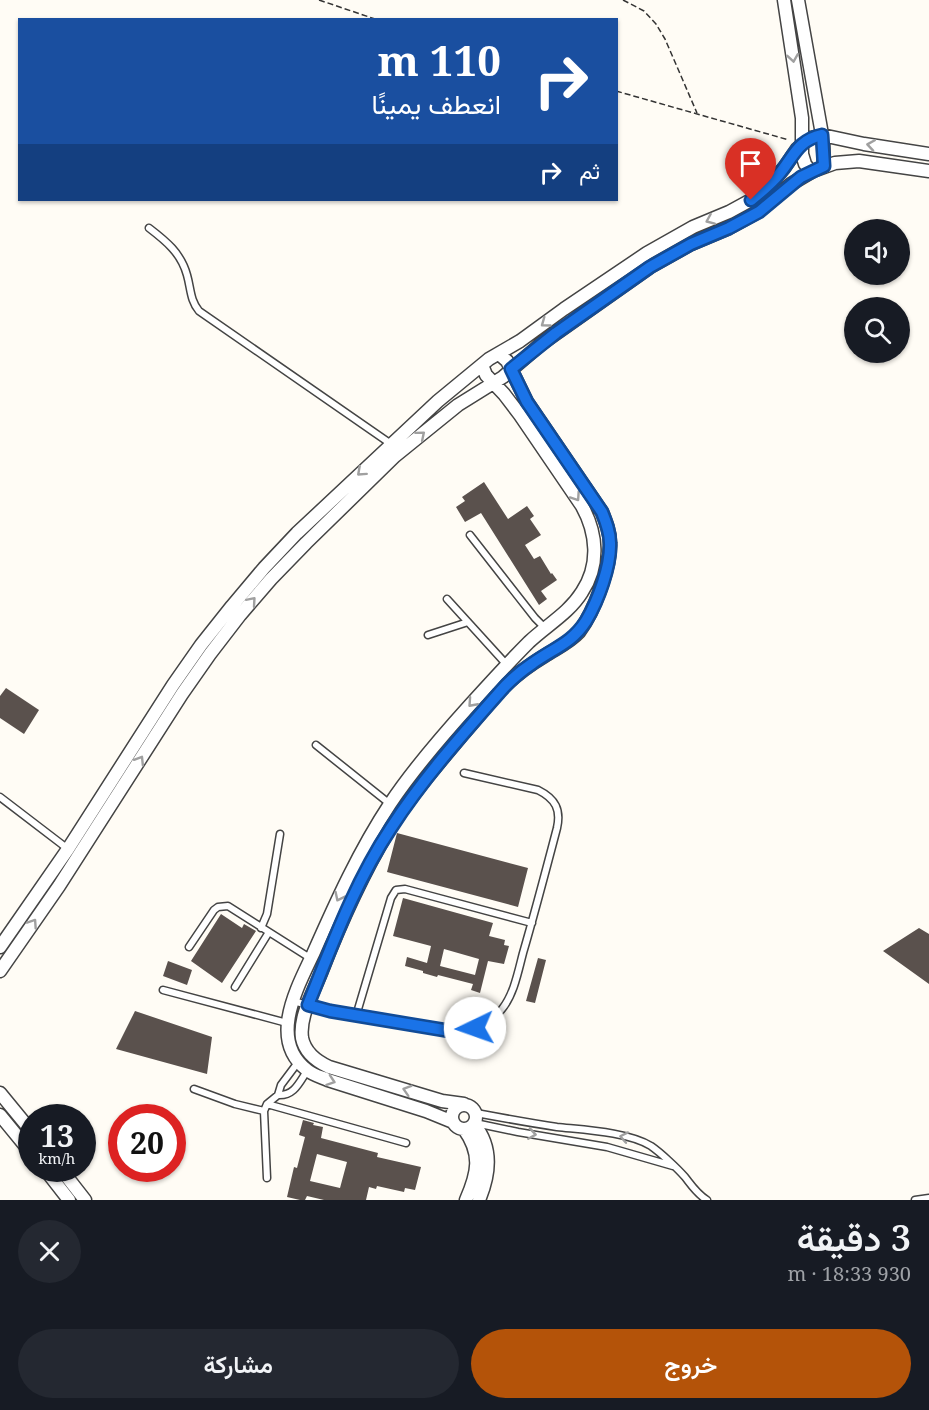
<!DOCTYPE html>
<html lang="ar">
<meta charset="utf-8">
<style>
body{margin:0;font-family:"Noto Serif",Vazirmatn,serif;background:#242831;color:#f1f3f6;direction:rtl;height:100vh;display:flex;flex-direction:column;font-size:22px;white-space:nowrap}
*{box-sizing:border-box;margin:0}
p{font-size:20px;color:#9ea1a6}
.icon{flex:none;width:33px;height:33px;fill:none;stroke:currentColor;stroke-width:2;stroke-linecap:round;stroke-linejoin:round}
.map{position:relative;height:1200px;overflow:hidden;direction:ltr}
.sheet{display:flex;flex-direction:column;background:#171b24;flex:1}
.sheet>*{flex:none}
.hud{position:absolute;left:18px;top:18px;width:600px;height:183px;border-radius:0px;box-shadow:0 2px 4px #0004;direction:rtl;background:#1a4fa0;color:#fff;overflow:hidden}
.tools{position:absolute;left:844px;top:219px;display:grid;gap:12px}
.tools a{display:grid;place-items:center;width:66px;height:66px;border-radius:50%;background:#171b24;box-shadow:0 2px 4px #0004;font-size:30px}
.speed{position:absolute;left:18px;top:1104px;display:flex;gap:12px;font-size:30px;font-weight:700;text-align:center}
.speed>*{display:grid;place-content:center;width:78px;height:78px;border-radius:50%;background:#171b24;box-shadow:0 2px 4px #0004;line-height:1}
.speed small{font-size:15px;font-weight:400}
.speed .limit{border:9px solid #d22;background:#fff;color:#111}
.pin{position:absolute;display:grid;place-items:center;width:51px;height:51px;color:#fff;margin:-62px -26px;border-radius:50% 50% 50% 0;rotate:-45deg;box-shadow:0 0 6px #0007}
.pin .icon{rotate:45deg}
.me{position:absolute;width:66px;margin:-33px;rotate:267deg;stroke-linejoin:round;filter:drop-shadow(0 0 4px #0008)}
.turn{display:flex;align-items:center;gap:21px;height:126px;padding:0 18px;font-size:27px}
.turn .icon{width:78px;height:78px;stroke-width:2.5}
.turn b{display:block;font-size:42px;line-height:51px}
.then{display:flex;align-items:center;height:57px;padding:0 18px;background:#0003;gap:12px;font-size:22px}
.round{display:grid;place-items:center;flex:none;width:63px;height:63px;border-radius:32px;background:#242831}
.headline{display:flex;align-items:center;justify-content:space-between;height:102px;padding:0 18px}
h1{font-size:36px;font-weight:600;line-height:45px}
.action{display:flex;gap:12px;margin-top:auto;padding:12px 18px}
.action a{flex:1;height:69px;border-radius:36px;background:#b45309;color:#fff;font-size:24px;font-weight:600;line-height:69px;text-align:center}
.action a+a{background:#242831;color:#f1f3f6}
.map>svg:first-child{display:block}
.building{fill:#5a514d;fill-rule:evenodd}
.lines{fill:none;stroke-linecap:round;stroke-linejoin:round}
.lane-casing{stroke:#444;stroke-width:9}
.street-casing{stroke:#444;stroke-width:15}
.path{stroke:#333;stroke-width:1.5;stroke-dasharray:6 3;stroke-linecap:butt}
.lane{stroke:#fff;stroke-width:6}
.street{stroke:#fff;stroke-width:12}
.oneway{stroke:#a0a0a0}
.route-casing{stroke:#114b97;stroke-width:15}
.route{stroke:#1a73e8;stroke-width:10}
</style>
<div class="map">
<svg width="929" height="1200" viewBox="0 0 929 1200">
<rect width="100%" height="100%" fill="#fffcf5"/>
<path class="building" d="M484,482L508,519L527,506L534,516L530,519L541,535L525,545L534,559L540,556L551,574L552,573L557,580L541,591L547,599L539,605L481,513L465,522L456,507L465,501L462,497Z
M6,688L39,710L24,734L0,718V696Z
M397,833L528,868L518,907L387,872Z
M403,898L493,923L489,936L505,940L504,945L509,946L504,964L488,961L480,993L471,990L473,984L438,975L437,977L423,973V971L405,966L407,957L427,963L431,946L393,936ZM444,949L479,959L475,975L440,966Z
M221,914L242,928L244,924L256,931L222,983L191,961Z
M919,928L929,934V984L883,951Z
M538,958L546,960L535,1003L526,1001Z
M168,961L192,970L187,985L163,976Z
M135,1011L212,1037L207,1074L116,1049Z
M303,1120L314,1123L313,1125L323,1127L321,1138L378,1153L377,1157L421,1167L415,1190L405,1188L404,1192L377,1186L376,1189L369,1187L366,1200H324L307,1196L305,1200H300L287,1197L294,1167L297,1168L305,1137L299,1135ZM317,1154L347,1162L340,1188L310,1181Z"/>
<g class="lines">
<g class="lane-casing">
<path id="lane" d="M149,228C166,241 181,253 187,275C191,289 190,300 199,311L391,444
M470,535L535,618L545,628
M447,599L507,665
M428,635L468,622
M316,745L390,804
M0,797L68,849
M261,928L267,914L280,834
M189,947L214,910L218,907L228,906L310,958
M235,987L269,932
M163,990L287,1023
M293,1001L330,1011L458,1031C476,1030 491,1023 502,1009C514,994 518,972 523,953C535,912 546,870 557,828C561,810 556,799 538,790L464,773
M356,1016L391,898L396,890L405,889L532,923
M194,1089L235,1104L264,1111
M278,1095C294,1096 299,1083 307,1071
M267,1104L406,1143
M476,1113C503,1118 530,1123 557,1127C585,1130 628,1132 651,1146C661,1153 677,1168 685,1177C692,1186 697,1194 707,1200
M475,1123L518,1132L607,1147L673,1166
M267,1178L264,1111L267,1104L278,1095L281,1085L299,1061
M915,1200L929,1198"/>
</g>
<g class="street-casing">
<path id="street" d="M784,0L802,118V154L805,164L811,172
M798,0L823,140L824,166
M0,947L68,849L173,685L201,645L232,606L264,568L297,533L438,401L489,359L520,341L564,309L647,253L693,227L729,212L751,200L770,184L784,168L797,149L808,139L822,135L864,144L929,154
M0,971L59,886L182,694L210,654L240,615L271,579L306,543L395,456L458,405L503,377L541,344L650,267L691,244L729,228L758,212L791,184L813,171L835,163L859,161L929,171
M0,1093L32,1132
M464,1104L442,1101L329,1067C316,1061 305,1053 302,1038C299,1017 313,993 321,973C340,924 362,875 389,830C411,795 438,764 464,733C478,717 491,700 506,685C518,673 531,664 546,655C557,648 570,642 579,632C594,612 611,567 610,543C610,532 606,522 602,512L527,402L507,361L499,354
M452 1117a12 12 0 1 1 24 0a12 12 0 1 1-24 0Z
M0,1115L32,1154
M453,1122L426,1111L328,1080C321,1077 313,1075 307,1070C268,1040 297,988 313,954C336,902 359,851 390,804C413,769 442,736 470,705C489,684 509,662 529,642C547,625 569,613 582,592C600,565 597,533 582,506L520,415L504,394L486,375L482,365
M474,1124C493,1147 490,1174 479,1200
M464,1129C482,1154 478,1173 466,1200
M44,1168L69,1200
M60,1168L85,1200"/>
</g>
<path class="path" d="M319,0L378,20
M623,0L644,11L656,24L665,39L697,113
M616,91L789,140"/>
<use href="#lane" class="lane"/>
<use href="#street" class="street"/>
</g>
<defs><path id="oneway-chevron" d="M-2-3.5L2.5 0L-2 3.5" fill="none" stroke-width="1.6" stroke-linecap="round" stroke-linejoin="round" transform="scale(1.5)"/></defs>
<g class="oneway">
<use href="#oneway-chevron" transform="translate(793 58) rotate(81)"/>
<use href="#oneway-chevron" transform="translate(871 145) rotate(-171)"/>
<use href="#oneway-chevron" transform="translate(710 220) rotate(157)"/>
<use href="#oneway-chevron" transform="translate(545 323) rotate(144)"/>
<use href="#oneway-chevron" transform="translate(421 435) rotate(-40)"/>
<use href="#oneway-chevron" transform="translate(361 472) rotate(138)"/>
<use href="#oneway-chevron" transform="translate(576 497) rotate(56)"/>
<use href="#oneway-chevron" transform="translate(252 601) rotate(-49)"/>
<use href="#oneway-chevron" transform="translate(472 703) rotate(132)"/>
<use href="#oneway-chevron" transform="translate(140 760) rotate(-58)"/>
<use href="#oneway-chevron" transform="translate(339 897) rotate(116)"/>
<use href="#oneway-chevron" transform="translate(33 923) rotate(-56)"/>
<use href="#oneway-chevron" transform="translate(331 1081) rotate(19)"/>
<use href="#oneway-chevron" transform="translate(407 1090) rotate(-163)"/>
<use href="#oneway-chevron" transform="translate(532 1134) rotate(9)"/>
<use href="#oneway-chevron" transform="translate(624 1137) rotate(-169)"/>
</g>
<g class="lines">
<g class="route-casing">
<path id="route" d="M475,1028L467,1030L450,1031L330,1011L308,1005C332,945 355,882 391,828C422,780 461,736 499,693C509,681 521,671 533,663C554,648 572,643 586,621C598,601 611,566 610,543C610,532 606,522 602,512L527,402L511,369L556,333L650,267L691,244L729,228L759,212L801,177L824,166L822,135C798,140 794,156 780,173C771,184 761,192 751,200"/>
</g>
<use href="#route" class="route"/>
</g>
</svg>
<div class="tools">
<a><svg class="icon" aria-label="sound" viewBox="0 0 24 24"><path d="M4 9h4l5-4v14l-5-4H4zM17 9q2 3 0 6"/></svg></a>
<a><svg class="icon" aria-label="search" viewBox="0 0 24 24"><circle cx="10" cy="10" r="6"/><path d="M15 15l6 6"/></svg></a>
</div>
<div class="speed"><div>13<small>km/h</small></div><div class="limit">20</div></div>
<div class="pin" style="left:751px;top:200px;background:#d93025"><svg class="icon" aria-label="arrive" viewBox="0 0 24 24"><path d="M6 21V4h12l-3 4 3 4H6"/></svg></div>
<svg class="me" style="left:475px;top:1028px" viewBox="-20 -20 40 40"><circle r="19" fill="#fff"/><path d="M0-13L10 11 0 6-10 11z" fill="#1a73e8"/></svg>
<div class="hud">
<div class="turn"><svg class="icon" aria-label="right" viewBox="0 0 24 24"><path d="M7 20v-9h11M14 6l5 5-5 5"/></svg><div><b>110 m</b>انعطف يمينًا</div></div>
<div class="then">ثم<svg class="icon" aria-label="right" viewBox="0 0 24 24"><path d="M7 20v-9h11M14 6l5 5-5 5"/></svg></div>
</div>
</div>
<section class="sheet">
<div class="headline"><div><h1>3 دقيقة</h1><p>930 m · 18:33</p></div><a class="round"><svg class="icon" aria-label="close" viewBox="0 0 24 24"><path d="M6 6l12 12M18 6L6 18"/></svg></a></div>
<div class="action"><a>خروج</a><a>مشاركة</a></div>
</section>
